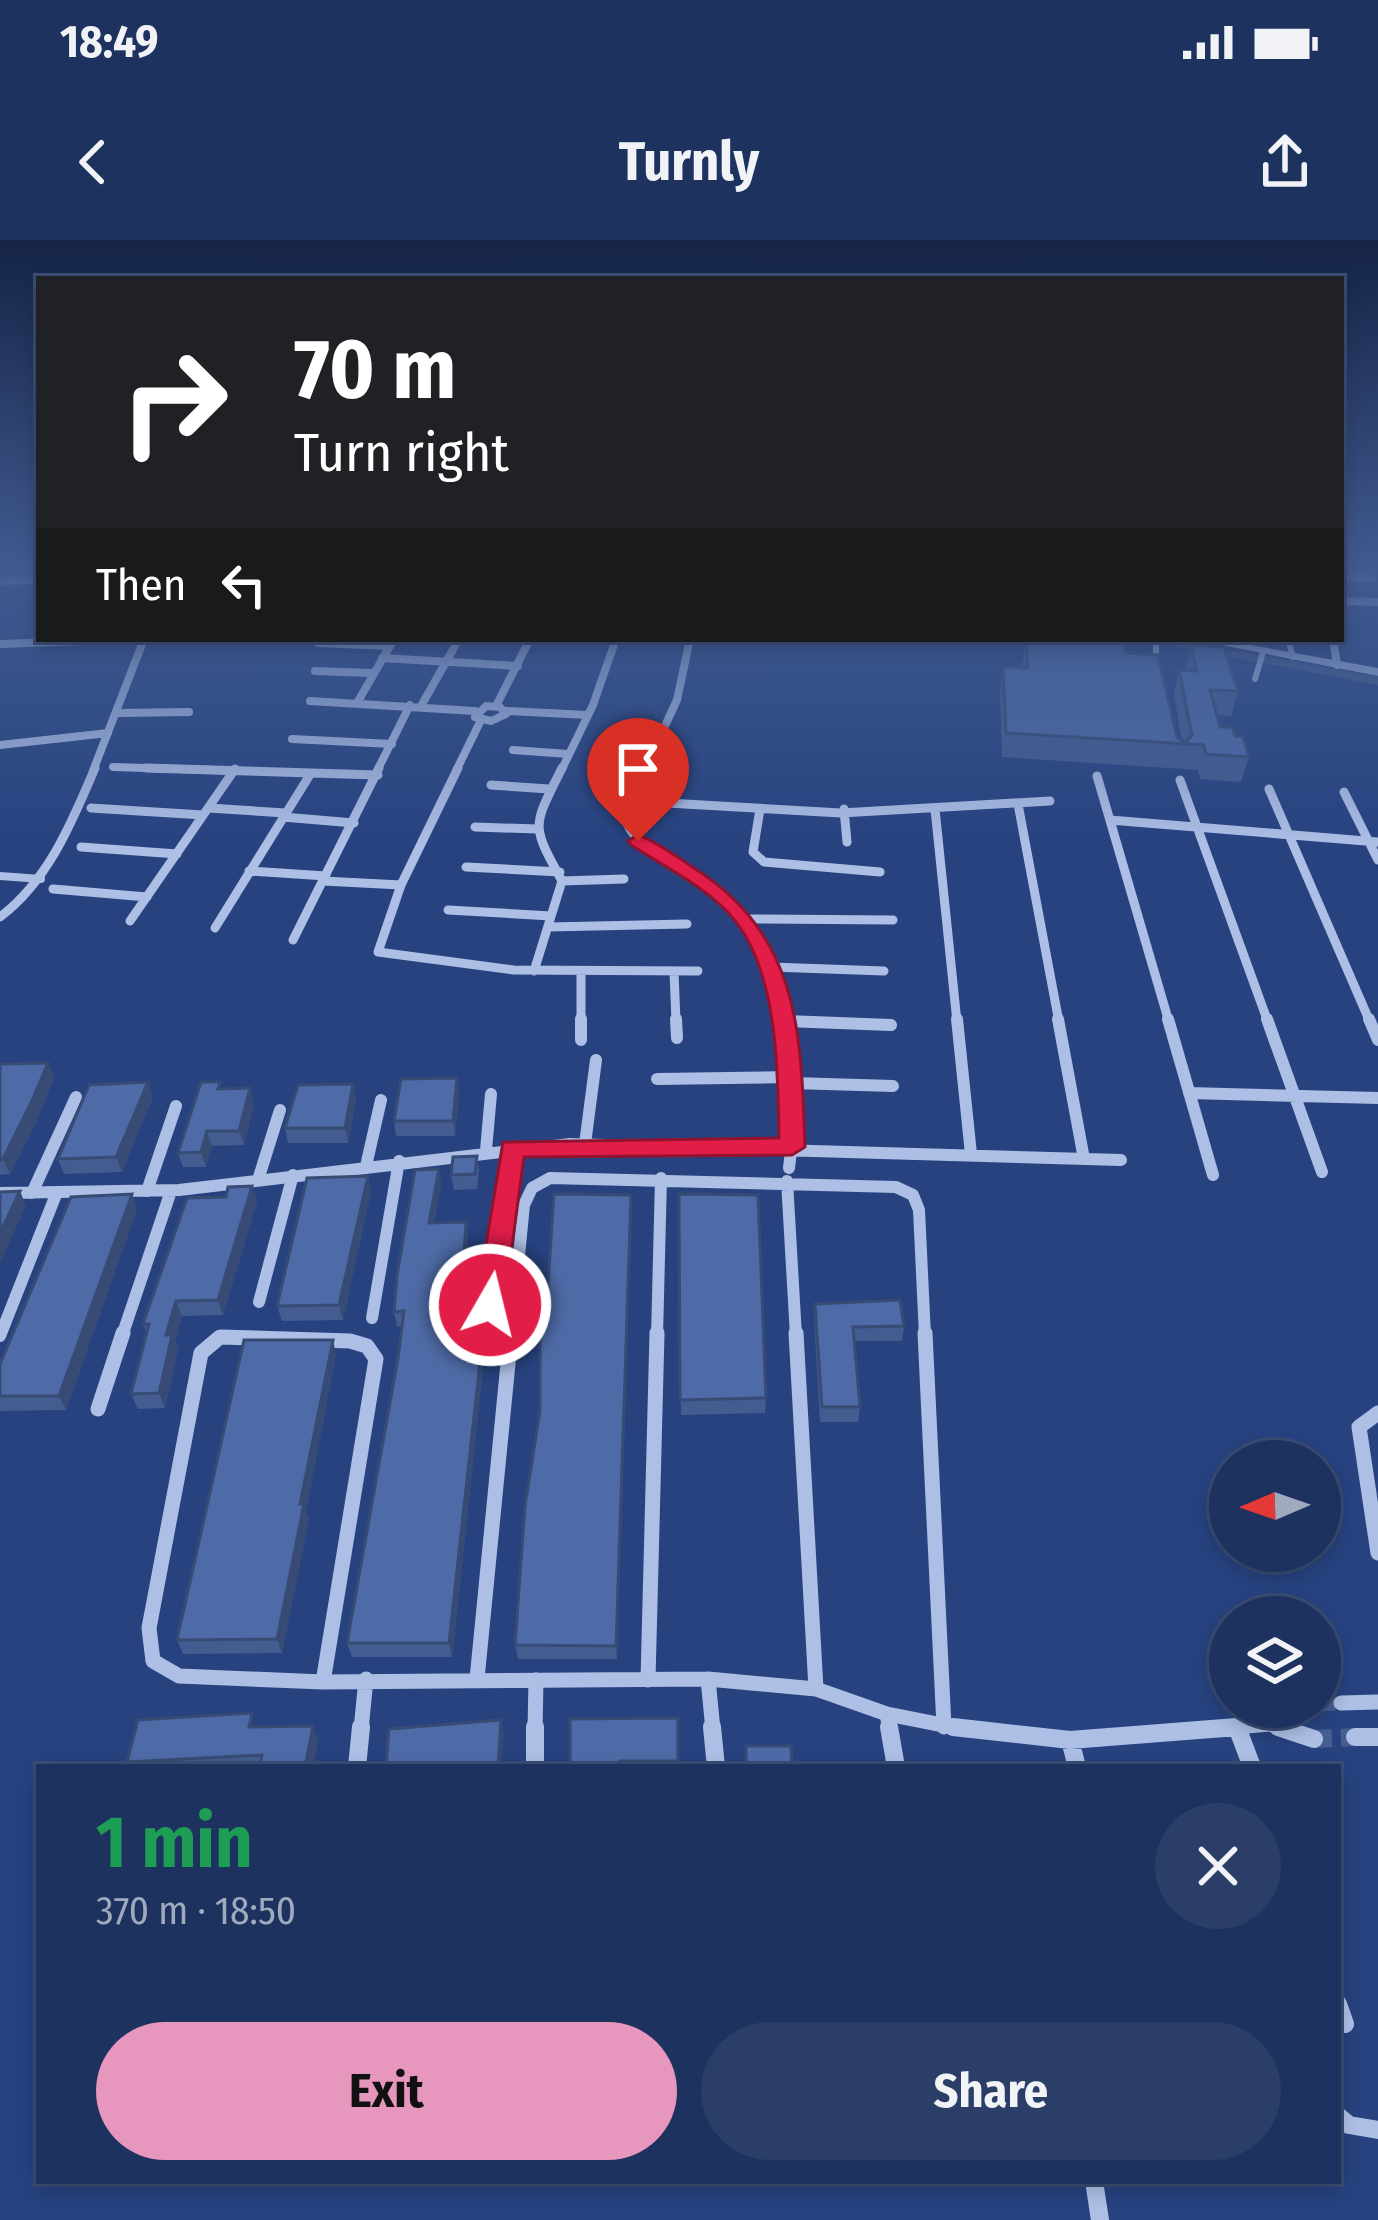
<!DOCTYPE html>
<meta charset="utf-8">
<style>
body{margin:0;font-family:"Fira Sans Condensed",sans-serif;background:#2a3e68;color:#f1f3f6;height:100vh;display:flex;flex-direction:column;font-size:45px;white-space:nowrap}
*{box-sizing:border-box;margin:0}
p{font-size:39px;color:#a0aabd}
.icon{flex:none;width:66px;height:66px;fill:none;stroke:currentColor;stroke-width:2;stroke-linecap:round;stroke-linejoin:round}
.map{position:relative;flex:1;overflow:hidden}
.panel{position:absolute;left:36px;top:1524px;width:1305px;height:420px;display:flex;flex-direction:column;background:#1d325f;border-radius:0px;box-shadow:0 6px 18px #0003,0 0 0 3px #3b4d74}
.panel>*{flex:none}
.top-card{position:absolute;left:36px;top:36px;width:1308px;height:366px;border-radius:0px;box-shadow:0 6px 18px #0003,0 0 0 3px #3b4d74;background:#202124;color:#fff;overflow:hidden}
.needle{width:78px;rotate:268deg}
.controls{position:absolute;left:1209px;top:1200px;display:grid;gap:24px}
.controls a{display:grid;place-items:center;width:132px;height:132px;border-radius:50%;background:#1d325f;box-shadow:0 6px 18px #0003,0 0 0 3px #3b4d74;font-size:60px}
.pin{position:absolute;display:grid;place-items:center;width:102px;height:102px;color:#fff;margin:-123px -51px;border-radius:50% 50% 50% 0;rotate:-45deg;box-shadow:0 0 12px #0007}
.pin .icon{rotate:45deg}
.me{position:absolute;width:132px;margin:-66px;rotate:8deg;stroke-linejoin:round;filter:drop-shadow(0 0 9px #0008)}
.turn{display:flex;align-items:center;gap:42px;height:252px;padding:0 60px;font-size:54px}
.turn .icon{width:156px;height:156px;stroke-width:2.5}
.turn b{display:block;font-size:84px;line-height:102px}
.then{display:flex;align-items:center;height:114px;padding:0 60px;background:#0003;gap:24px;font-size:45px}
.round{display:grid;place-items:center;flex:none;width:126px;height:126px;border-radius:63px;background:#2a3e68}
.summary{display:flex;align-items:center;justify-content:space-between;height:204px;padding:0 60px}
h1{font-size:72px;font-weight:700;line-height:90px;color:#1e9e55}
.action{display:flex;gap:24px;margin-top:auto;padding:24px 60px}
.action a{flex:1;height:138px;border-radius:72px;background:#e797bd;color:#111;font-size:48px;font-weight:700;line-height:138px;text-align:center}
.action a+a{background:#2a3e68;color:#f1f3f6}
.status{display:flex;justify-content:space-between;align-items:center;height:84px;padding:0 60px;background:#1d325f;direction:ltr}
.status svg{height:33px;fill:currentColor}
header{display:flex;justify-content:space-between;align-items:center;height:156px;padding:0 60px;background:#1d325f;font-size:54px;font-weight:700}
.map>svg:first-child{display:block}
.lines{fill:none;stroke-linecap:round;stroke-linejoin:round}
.canal{fill:#445885;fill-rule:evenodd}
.minor-tunnel-far1{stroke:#475e92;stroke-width:15;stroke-dasharray:15 8;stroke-linecap:butt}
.minor-tunnel{stroke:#475e92;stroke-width:18;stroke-dasharray:18 9;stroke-linecap:butt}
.service-far1{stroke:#adbfe5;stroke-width:6}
.service{stroke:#adbfe5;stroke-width:8}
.minor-far4{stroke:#adbfe5;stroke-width:8}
.minor-far3{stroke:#adbfe5;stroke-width:9}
.minor-far2{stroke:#adbfe5;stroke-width:12}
.minor-far1{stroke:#adbfe5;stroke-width:15}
.minor{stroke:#adbfe5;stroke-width:18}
.tertiary{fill:#adbfe5;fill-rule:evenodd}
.wall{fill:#445c90}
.shaded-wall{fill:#374b75}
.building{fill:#4f6ba7;stroke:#374b75;stroke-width:3}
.route{fill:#e11d48;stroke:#92132f;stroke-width:3}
</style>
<div class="status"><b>18:49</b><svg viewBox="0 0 49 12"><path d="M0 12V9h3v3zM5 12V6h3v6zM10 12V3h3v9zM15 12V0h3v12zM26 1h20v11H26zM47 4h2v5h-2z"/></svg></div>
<header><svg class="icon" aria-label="back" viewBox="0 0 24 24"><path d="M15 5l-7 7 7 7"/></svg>Turnly<svg class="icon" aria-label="share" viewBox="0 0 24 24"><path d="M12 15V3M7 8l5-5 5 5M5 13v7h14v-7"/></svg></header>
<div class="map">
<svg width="1378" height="1980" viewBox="0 0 1378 1980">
<rect width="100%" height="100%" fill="#27427f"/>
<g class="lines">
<path class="canal" d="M1138,399H1169L1378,437V445Z"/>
<path class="minor-tunnel-far1" d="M1320,1464L1341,1463"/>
<path class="minor-tunnel" d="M1314,1499L1355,1497"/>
<path class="service-far1" d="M1156,399V422
M1288,399L1293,417
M1255,439L1263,412"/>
<path class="service" d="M0,636L41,639"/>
<path class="minor-far4" d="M1341,338H1372
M0,341L39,340
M1341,361L1378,362
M1333,399L1337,425
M318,403L390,406
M0,404L139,399
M382,418L518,426
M315,431L372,433
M310,461L475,471
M357,463L394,399
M421,466L459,399
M486,466L500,467L506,474L491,481L475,477Z
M496,466L530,399
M506,471L588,475
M118,473L189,472
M292,499L392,504
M0,505L108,493
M513,510L568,514
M113,527L245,531
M93,531L144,399
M377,531L410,465
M456,531L481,480
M561,531L593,465L616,399
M644,531L677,460L690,399"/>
<path class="minor-far3" d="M146,528L378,535
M458,528L401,645L378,712L514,730L698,731
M645,528C639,542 623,564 626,579C632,613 713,644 737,673C764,703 776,744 786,782
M1097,536L1169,782
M1180,540L1268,782
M491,545L549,549
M1269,549L1370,782
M1344,552L1378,620
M632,561L841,573L1050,561
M1018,564L1059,782
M91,568L203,575
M209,568L285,573
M760,569L753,612L764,622L880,632
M844,569L847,602
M935,569L957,782
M283,577L354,583
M1110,580L1378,602
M475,587L537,589
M81,607L177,614
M466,627L560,632
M249,631L326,636
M323,641L401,645
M562,641L624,639
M53,649L147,657
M448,670L551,676
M0,677C48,641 72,582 95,528
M746,679L893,680
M130,681L235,529
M548,687L687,684
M215,688L311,533
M293,700L379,528
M771,727L884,731
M534,731L562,641C530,583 533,587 562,528
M674,732L676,782
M581,734V782
M786,781L817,782"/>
<path class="minor-far2" d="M581,779V800
M676,779L677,798
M786,779L797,860L789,928
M957,779L971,914
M1058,779L1084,919
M1168,779L1213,935
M1267,779L1322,932
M1369,779L1378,800
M786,781L891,785
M657,839L793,837
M793,843L893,846
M1189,853L1378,858
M585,904L596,820
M486,910L491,854
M366,926L381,860
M258,940L280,870
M787,941L796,1096
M147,951L176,866
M0,953L179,950L570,904L1121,920
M32,953L76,857
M259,1062L293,935
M490,1065L512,908
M372,1078L399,921
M0,1096L57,952
M122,1096L171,951
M511,1096L524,965L532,948L550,938L896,947L913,955L919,970L925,1096
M657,1096L661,938"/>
<path class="minor-far1" d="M796,1093L816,1449
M925,1093L944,1487
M220,1097L350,1101L367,1106L376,1119L323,1442L179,1436L153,1421L149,1388L201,1113Z
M98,1169L123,1093
M1378,1173L1359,1187L1378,1313
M477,1439L511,1093
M708,1439L713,1490
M648,1440L657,1093
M323,1442L708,1439L816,1449L887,1474L968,1490
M1341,1463L1378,1462
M887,1474L890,1490
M1270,1484L1299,1467
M361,1490L366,1439
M535,1490L536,1440
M1200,1490L1270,1484L1287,1490"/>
<path class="minor" d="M712,1487L716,1527
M889,1487L896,1527
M953,1487L1070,1500L1237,1487
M1237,1487L1252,1527
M1278,1487L1314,1499
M1355,1497H1378
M1070,1500L1077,1527
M357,1527L361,1487
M535,1527V1487
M1338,1764L1345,1784
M1338,1876L1349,1885L1378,1890
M1094,1941L1100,1980"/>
<path class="tertiary" d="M1191,399H1218L1378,428V436Z"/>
</g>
<path class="wall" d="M1042,399H1122L1125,413L1177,497L1182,502L1174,454L1179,430L1185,431L1191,405L1238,451L1231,476L1217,475L1220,487L1235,496L1249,517L1241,542L1200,539L1198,530L1002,517L1000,451L1003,427L1022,428L1026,400L1041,401Z
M48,823L54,837L37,880L10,934L0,935V824Z
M457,838L459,852L455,896H396L394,881Z
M222,849L254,863L244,905L212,906L206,927H183L178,913Z
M153,857L122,932L64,934L58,919Z
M356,859L348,903H288L285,888Z
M477,916L479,931L477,949L454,950L451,935Z
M439,929L441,944L434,983L466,982L468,997L462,1095H483L485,1110L452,1417H352L347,1403L402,1086L397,1087L394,1072Z
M252,946L257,961L223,1075L182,1076L175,1101L178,1110L165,1168L138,1169L131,1154L147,1093L143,1084L226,957Z
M371,951L343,1080L282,1081L277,1066Z
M679,954L766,1158L765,1173L681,1175Z
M631,955L617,1419H518L515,1405L540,1171L547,1059Z
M137,969L66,1170L0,1171V1124Z
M815,1064L904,1086L902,1101H854L860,1167L858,1182H820L814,1078Z
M336,1114L306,1271L309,1279L282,1413L183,1414L177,1400Z
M678,1478L679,1527H570Z
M258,1487L318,1500L313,1527H130L127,1522Z"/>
<path class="shaded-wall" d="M48,823L54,837L37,880L10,934L3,919Z
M457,838L459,852L455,896L453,881Z
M148,842L153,857L122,932L116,917Z
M353,844L356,859L348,903L345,888Z
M250,848L254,863L244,905L239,891Z
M207,891L212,906L206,927L201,912Z
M439,929L441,944L432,998L429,983Z
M368,936L371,951L343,1080L339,1065Z
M252,946L257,961L223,1075L218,1060Z
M20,951L26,966L0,1023V993Z
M132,954L137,969L66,1170L59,1156Z
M631,955L632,970L617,1419L616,1406Z
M466,982L468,997L461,1110L459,1095Z
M176,1061L182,1076L175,1101L178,1110L165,1168L159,1153L166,1095Z
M483,1095L485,1110L452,1417L449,1403Z
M333,1100L336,1114L306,1271L309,1279L282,1413L277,1399L300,1264Z
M501,1480L504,1493L501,1527H498Z
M313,1486L318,1500L313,1527H305Z"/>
<path class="building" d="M1044,399H1122L1125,413L1158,415L1177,497L1185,503L1192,495L1179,430L1197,431L1191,405L1224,407L1238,451L1210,450L1220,487H1232L1235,496H1243L1249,517L1206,514L1204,505L1006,493L1003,427L1028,428L1026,400L1044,401Z
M48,823L30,865L3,919L0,920V824Z
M457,838L453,881H394L401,839Z
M148,842L116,917L58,919L89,845Z
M201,842H220L218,849L250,848L239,891H207L201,912L178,913Z
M353,844L345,888H285L298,845Z
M477,916L475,934L451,935L453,917Z
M439,929L429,983L466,982L459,1095H483L449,1403H347L398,1118L404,1071L394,1072L397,1035L415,930Z
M368,936L339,1065L277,1066L307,938Z
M252,946L218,1060L176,1061L166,1095H172L159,1153L131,1154L149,1084H143L187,958L226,957L228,947Z
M20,951L0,993V952Z
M132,954L59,1156H0V1124L71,957Z
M554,954L631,955L616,1406L515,1405L525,1266L540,1171V1086L542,1059H547Z
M679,954L758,955L766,1158L680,1160Z
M900,1060L904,1086L853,1087L860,1167H822L815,1064Z
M244,1100H333L300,1264H304L277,1399L177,1400Z
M252,1473L249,1487L313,1486L305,1527H260L262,1515L127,1522L138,1480Z
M678,1478V1521H620L619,1527H570V1479Z
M501,1480L498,1527H386L389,1489Z
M746,1506H791L792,1527H746Z"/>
<linearGradient id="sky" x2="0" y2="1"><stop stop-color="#152446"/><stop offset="0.54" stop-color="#415a90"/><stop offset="1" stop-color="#415a90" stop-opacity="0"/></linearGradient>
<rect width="1378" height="606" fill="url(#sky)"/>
<path class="route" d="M638,595C658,602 677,617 694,628C800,696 801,792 805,907L792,915L524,917L504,1065L490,1075L480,1072L476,1065L503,902L779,898C778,833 778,736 736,682C711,649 666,628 631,605L628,601Z"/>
</svg>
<div class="controls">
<a><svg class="needle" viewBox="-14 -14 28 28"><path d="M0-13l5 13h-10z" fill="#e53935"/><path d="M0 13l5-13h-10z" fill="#a0aabd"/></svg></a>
<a><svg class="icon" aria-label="layers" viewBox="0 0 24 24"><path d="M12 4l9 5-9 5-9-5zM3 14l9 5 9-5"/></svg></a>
</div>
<div class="pin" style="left:638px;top:601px;background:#d93025"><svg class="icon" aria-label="arrive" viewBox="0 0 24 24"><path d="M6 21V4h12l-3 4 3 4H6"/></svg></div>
<svg class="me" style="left:490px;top:1065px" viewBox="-20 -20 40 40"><circle r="17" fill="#e11d48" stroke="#fff" stroke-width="3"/><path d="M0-11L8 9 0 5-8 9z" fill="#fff"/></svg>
<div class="top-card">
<div class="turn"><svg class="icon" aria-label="right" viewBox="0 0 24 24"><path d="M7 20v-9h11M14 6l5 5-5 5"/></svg><div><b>70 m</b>Turn right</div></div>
<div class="then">Then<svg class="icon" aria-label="left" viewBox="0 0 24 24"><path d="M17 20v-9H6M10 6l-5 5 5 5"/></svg></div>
</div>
<section class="panel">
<div class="summary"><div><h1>1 min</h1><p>370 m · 18:50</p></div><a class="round"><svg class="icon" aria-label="close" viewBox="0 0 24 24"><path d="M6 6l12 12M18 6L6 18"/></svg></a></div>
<div class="action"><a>Exit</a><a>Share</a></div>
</section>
</div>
